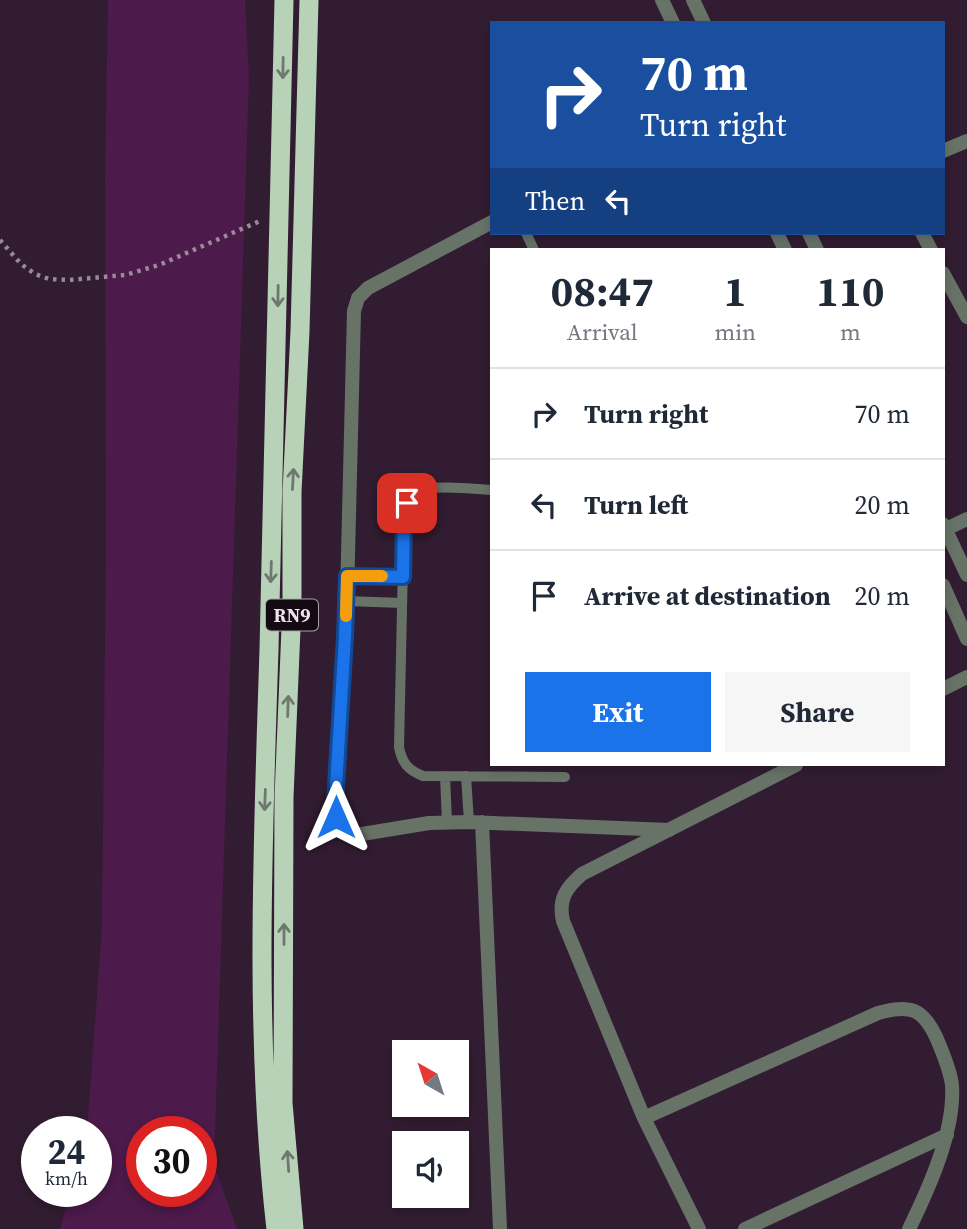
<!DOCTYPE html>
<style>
body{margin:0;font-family:"Source Serif 4",serif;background:#f6f6f7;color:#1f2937;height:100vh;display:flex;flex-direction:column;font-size:26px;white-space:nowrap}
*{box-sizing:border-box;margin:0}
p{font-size:23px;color:#747a83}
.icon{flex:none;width:38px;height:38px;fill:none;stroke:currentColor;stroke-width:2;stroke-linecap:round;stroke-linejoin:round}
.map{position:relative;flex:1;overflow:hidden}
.side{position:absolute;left:490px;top:248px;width:455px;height:518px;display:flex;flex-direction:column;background:#fff;border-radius:0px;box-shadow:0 4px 10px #0003}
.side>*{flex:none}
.top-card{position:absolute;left:490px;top:21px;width:455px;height:214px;border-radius:0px;box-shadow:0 4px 10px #0003;background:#1a4fa0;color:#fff;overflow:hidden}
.needle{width:46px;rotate:321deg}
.fabs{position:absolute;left:392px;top:1040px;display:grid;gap:14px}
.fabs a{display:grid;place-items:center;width:77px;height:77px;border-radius:0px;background:#fff;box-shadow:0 4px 10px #0003;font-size:35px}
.speed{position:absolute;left:21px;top:1116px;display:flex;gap:14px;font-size:35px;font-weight:700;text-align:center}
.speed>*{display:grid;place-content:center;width:91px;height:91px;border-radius:50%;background:#fff;box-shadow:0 4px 10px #0003;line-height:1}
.speed small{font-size:18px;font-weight:400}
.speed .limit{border:10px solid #d22;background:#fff;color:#111}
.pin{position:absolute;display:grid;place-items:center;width:60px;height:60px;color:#fff;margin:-30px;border-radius:14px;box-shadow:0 4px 10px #0006}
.me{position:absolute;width:77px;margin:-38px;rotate:0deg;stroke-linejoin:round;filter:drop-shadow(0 0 5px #0008)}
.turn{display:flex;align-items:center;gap:24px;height:147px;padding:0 35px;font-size:32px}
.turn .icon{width:91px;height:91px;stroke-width:2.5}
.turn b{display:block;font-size:49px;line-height:60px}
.then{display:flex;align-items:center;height:66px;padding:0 35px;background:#0003;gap:14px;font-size:26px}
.eta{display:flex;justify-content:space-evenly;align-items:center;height:119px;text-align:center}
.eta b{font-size:42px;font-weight:700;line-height:49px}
.primary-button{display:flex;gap:14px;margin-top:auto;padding:14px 35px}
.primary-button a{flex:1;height:80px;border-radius:0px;background:#1a73e8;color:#fff;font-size:28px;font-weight:700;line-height:80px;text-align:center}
.primary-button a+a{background:#f6f6f7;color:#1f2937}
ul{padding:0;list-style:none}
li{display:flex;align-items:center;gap:21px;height:91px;padding:0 35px;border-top:2px solid #e0e1e3}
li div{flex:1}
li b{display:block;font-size:26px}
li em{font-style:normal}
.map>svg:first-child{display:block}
.green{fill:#4c1a4b;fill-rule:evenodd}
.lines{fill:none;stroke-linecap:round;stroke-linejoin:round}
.path{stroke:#9a8999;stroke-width:4.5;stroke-dasharray:3.5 5;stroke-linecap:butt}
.service{stroke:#687368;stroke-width:10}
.minor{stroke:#687368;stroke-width:14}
.trunk{stroke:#b8d2b8;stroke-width:19}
.oneway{stroke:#6e786e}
.route-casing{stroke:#114b97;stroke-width:18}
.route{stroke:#1a73e8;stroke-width:12}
.slow{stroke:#f59e0b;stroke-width:12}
.labels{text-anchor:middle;stroke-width:7;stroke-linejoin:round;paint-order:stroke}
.shield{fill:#140a13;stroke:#aea1ad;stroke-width:2}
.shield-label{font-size:19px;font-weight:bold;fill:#f0e2ef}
</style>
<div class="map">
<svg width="967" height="1229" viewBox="0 0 967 1229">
<rect width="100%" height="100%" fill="#321c31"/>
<path class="green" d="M108,0H245L249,77L214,1165L237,1229H60L70,1192H96V1132H87L102,925L106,540L105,180ZM142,1132H201V1192H142Z"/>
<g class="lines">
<path class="path" d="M0,240L21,264L35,274L49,279L69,280L125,275L159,265L260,221"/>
<path class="service" d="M526,233L534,250
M492,490C474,489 432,484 417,492C408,497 406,508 404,517L399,747C402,763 408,770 423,776L565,777
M347,576L403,577
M346,601L402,603
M445,776L447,822
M466,776L469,822"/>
<path class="minor" d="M662,0L673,23
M693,0L704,23
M943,151L967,141
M492,222L368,288L358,298L354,311L346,637L335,803C336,818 339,832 356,835L429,823L469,822L669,830
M777,233L785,250
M809,233L817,250
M922,233L931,250
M943,273L967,317
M943,524L967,575
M946,529L967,519
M943,585L967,639
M943,689L967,677
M482,822L500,1229
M644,1118L878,1013C910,1004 923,1008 937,1039C943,1054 950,1069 952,1085C955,1131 929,1188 909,1229
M699,1229L644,1118L563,921C558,899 566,888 582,874L796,765
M745,1229L947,1135"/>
<path class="trunk" d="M276,1229C254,1037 263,842 269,649C275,432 280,216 284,0
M294,1229L283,1103L284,797L292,604V492L300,331L309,0"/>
</g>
<defs><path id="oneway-shaft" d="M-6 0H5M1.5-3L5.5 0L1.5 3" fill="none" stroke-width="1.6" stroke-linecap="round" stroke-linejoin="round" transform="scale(1.75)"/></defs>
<g class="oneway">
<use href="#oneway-shaft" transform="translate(283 68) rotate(91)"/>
<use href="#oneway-shaft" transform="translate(278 296) rotate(91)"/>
<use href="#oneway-shaft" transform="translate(293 479) rotate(-87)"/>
<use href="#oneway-shaft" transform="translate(271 572) rotate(92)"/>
<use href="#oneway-shaft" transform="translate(288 706) rotate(-88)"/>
<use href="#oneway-shaft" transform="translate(265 800) rotate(92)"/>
<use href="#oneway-shaft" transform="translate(284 934) rotate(-90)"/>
<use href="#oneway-shaft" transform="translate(288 1161) rotate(-94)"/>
</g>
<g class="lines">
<g class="route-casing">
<path id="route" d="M336,817L335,803L345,637L347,576L403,577L404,517L407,503"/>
</g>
<use href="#route" class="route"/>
<path class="slow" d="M346,616L347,576H382"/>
</g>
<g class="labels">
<rect class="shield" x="266" y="599.5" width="52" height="31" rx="5"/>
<g class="shield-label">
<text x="292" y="622">RN9</text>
</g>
</g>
</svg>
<div class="fabs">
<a><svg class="needle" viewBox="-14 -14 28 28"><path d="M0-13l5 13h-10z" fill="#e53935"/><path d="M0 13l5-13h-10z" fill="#747a83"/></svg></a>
<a><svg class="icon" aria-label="sound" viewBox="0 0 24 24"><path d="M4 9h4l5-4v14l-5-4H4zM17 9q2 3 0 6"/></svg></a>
</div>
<div class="speed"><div>24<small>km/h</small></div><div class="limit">30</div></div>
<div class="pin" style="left:407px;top:503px;background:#d93025"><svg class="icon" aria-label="arrive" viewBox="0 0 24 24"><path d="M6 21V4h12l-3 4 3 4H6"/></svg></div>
<svg class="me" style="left:336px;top:817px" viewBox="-20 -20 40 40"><path d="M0-17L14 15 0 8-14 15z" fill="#1a73e8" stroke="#fff" stroke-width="4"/></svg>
<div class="top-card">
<div class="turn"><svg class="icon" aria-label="right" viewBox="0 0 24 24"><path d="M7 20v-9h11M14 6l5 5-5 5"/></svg><div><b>70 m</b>Turn right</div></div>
<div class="then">Then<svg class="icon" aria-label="left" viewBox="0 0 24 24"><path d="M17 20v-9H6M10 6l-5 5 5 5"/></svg></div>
</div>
<section class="side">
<div class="eta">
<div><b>08:47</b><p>Arrival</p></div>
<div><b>1</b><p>min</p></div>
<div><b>110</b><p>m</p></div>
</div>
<ul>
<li><svg class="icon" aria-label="right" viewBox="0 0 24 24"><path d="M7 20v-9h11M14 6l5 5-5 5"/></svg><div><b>Turn right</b></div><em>70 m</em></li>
<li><svg class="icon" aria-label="left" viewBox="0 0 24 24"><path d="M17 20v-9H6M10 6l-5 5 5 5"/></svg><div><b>Turn left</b></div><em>20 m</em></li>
<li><svg class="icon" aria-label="arrive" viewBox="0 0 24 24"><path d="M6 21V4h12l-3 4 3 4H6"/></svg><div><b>Arrive at destination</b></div><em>20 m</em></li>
</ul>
<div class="primary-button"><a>Exit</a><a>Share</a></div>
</section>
</div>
